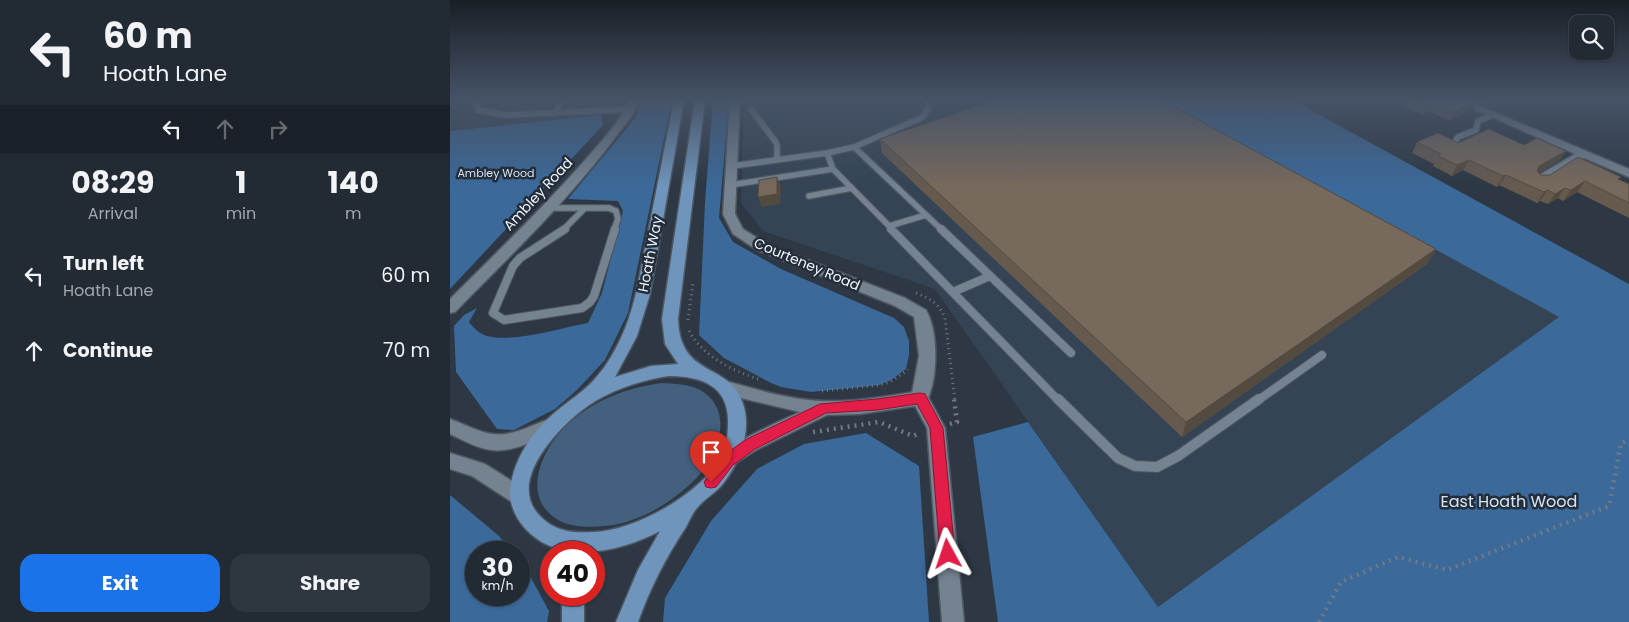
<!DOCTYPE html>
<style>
body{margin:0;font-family:Poppins,sans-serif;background:#2e363f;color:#f1f3f6;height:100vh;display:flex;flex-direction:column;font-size:19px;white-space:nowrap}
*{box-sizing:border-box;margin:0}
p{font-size:16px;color:#a2a7ac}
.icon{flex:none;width:28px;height:28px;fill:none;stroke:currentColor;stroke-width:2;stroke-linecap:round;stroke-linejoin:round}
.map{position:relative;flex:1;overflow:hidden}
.drawer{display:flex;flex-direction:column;background:#222a33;width:450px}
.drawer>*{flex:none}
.top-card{background:#222a33;color:#f1f3f6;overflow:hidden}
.buttons{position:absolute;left:1119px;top:15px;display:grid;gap:10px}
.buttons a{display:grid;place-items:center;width:45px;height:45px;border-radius:10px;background:#222a33;box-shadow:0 1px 4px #0004,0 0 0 1px #3f464e;font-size:25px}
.speed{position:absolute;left:15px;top:541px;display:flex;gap:10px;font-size:25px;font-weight:700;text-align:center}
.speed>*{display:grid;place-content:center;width:65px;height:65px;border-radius:50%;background:#222a33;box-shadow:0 1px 4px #0004,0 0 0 1px #3f464e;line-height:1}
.speed small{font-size:12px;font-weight:400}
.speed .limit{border:8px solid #d22;background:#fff;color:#111}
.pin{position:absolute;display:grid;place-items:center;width:42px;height:42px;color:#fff;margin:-51px -21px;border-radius:50% 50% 50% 0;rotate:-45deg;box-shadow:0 0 5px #0007}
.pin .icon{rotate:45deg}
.me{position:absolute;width:55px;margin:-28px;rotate:355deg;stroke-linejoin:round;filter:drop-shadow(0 0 4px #0008)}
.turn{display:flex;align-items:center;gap:18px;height:105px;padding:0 20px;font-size:22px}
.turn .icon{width:65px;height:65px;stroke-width:2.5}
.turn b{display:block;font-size:35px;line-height:42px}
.lanes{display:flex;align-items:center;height:48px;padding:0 20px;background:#0003;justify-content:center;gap:25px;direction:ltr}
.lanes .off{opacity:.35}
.eta{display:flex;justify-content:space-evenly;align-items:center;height:85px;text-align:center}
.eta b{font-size:30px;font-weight:700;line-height:35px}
.action{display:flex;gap:10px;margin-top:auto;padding:10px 20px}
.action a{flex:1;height:58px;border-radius:15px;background:#1a73e8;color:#fff;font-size:20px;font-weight:700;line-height:58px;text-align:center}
.action a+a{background:#2e363f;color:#f1f3f6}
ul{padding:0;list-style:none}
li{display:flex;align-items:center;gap:15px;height:75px;padding:0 20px}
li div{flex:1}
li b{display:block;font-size:19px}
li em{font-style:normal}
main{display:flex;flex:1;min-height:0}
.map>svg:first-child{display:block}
.built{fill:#344454}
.green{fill:#44607f}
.forest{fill:#3b699a}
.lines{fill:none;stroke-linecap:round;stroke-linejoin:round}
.lane-far2-casing{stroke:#4d5661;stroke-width:8}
.lane-far1-casing{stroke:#4d5661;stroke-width:10}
.lane-casing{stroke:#4d5661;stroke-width:12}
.street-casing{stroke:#4d5661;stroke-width:3}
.secondary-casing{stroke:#4d5661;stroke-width:3}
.primary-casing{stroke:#4d5661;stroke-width:3}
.path-far1{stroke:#707a85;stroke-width:3;stroke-dasharray:1 4;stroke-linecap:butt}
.path{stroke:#707a85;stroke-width:4.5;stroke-dasharray:2 5;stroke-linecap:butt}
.lane-far2{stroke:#758290;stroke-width:5.5}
.lane-far1{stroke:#758290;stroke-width:8}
.lane{stroke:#758290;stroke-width:10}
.street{fill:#758290;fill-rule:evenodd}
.secondary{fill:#758290;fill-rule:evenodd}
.primary{fill:#7095bc;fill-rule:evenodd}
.wall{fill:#665a4f}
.shaded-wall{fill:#534a40}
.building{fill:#77695c;stroke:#534a40}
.route{fill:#e11d48;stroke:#92132f}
.labels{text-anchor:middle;stroke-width:5;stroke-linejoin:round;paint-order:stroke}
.far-park-label{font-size:11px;fill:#d6e3f2;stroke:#232e3a}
.street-label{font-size:14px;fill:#edf4fc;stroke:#232e3a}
.near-park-label{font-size:16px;fill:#d6e3f2;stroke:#232e3a}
</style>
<main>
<section class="drawer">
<div class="top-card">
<div class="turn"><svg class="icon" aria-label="left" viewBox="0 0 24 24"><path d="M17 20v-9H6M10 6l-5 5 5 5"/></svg><div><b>60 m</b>Hoath Lane</div></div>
<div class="lanes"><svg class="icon" aria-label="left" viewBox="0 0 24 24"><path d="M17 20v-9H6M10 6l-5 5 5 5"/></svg><svg class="icon off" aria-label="ahead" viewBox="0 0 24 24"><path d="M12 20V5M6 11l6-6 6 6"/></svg><svg class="icon off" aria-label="right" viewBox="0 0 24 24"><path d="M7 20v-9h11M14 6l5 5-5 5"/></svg></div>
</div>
<div class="eta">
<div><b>08:29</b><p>Arrival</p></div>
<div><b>1</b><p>min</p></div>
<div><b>140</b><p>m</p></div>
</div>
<ul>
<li><svg class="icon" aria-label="left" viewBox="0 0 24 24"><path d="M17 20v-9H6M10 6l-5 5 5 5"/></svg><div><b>Turn left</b><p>Hoath Lane</p></div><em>60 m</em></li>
<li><svg class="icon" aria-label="ahead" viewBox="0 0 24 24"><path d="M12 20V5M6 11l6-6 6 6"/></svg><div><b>Continue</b></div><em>70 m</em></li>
</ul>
<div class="action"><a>Exit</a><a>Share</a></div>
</section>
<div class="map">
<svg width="1179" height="622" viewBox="0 0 1179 622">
<rect width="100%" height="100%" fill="#2d3844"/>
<path class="built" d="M0,100H171L151,115L0,131Z
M294,100H712L1110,317L708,607L485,289L313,231L291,203Z"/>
<path class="green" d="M212,383C227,384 243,384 255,393C282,414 269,453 250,474C227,500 190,523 155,526C141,527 124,528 110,521C71,500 89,454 114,428C141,401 175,388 212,383Z"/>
<path class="forest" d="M192,100H222L178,313L155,360L127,390L105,409L64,430L47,429L6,372L4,326L14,315L27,308L19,322C24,328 29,334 37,336C66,343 109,328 138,323L152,293L173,211L168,201L118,199L185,118Z
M263,100H279L269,218L283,242L331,269L444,318L454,327L459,341V355L456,369L441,380L429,385L361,392L331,387L321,383L274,358L249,335L255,202Z
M712,100H842L1179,284V622H548L523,437L578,422L708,607L1109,317Z
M151,115L153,125L0,289V131Z
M416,433L469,466L479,622H213L215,598L261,521L307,469L354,444Z
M0,495L49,536L62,552H26V595H69V562L80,576L99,611L97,622H0Z"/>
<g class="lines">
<g class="lane-far2-casing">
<path id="lane-far2" d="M26,100L28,110L56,115L181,109
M301,109L325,141L327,145V160
M105,113L114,100
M1003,145L1008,137L1026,130L1028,121L1043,115
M404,147L492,230
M377,153L383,169L443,230
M282,166L377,153L404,147L473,117L479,107L477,100
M280,185L383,169
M359,196L402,188
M98,208H159L166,211L168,219L164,230
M439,226L476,215
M113,230L134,209"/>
</g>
<g class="lane-far1-casing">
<path id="lane-far1" d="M115,229L70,258L63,266L43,313L54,320L132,308L140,302L144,296L165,229
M441,229L609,401
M491,229L621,353
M503,292L540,276
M807,401L872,355"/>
</g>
<g class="lane-casing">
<path id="lane" d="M608,399L668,458L685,466L707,467L728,456L809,399"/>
</g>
<g class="street-casing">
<path id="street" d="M179,100H189C186,113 175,124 167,135C120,199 61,255 5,312L0,313V299C46,253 93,208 136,159C151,141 171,122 179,100Z
M280,100H290L285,214L293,229L317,244L455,298L476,310C489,332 488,380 476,403L470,405L464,403L461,398L469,356L464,317L445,306L307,250L283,234L273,214Z
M1003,100H1015L1179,169V177L1134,158L1092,184H1084L1082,181L1084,178L1125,154Z"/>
</g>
<g class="secondary-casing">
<path id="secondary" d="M276,381C308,390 341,400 374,401C406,402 438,396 470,391L476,393L495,428L514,622H492L477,428L465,406L410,414L377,415L306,450L278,468L271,466L269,460C277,443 331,421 350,412L270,393L268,388L270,383Z
M102,418L108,420L111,425L108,430C88,439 64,453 41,450C26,448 13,440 0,434V419C12,423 24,430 37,433C60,439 81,425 102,418Z
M0,453L35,464L76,490L79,496L76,502L69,505L62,502L22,476L0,469Z"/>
</g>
<g class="primary-casing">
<path id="primary" d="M224,100H234L200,294L187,336L165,377L201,366L228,364L215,344L212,319L245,100H255L228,319C230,381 282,360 294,407C301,434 289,464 272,485C265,493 254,499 247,508C243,512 239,521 236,527C216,557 200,588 188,622H166L188,570L210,531C170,552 108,567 74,527C66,518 60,505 60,493C62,460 83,430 108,410C120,400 133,392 143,381C158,365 168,346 176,326C187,298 191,267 197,238C206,192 215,146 224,100ZM218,376C252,376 280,386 278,425C278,435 276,446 272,455C253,493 185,531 143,532C123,533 106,532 91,517C52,481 116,418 147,400C168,388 193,380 218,376Z
M112,595H134V622H112Z"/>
</g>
<path class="path-far1" d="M466,293C479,298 490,304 495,318L505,401
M238,320L243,282
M239,331C253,356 281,370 308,379
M372,391L429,385L440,382L458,370"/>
<path class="path" d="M500,424L507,422L504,399
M363,432L429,422L463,436L470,433
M869,622L891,582L948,557L997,570L1159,506L1171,443L1179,440"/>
<use href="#lane-far2" class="lane-far2"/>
<use href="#lane-far1" class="lane-far1"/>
<use href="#lane" class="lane"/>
<use href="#street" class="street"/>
<use href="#secondary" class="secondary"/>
<use href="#primary" class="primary"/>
</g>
<path class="wall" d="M948,100H1048L1033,106L1026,103L1022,110L999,120L980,112L973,115L955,107L956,104Z
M430,139L986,249L977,264L732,437L432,153Z
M967,142L1074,145L1116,151L1109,161L1089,173L1091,175L1170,180L1179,184V218L1127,192L1113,201L1108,198L1098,204L1090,201L1087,203L1049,185L1047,187L1013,170L1002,176L983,166L984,164L962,153Z"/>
<path class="shaded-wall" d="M1037,100H1048L1033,106Z
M1026,102L1022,110L999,120L1003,112Z
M984,104L980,112L973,115L977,107Z
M1116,151L1109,161L1082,177L1089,166Z
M1019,160L1013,170L1002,176L1007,165Z
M1056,175L1049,185L1047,187L1053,176Z
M327,177L331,187L330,204L312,207L308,197Z
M1135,181L1127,192L1113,201L1121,190Z
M1115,188L1108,198L1098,204L1105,194Z
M1098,190L1090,201L1087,203L1094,192Z
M986,249L977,264L732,437L736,422Z"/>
<path class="building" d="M546,100H711L986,249L736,422L430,139Z
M960,100H1020L1026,102L1003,112L984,104L977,107Z
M1039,129L1074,145L1087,138L1116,151L1089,166L1087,171L1091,175H1100L1128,157L1171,177L1168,179L1179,184V203L1135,181L1121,190L1115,188L1105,194L1098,190L1094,192L1056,175L1053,176L1019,160L1007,165L988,156L991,154L967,142L988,133L1008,143Z
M327,177V194L308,197L309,180Z"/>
<linearGradient id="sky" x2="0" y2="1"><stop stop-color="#191f25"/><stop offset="0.53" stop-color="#465367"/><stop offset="1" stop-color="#465367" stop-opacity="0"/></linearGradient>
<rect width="1179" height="187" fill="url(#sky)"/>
<path class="route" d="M470,393L475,394L493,428L505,554L503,559L498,562L492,559L490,554L480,428L467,404L427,410L376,413L305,449L283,465L266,487L261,488L256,487L254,482L273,456L295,440L370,404L427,399Z"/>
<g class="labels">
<g class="far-park-label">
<text x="46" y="177">Ambley Wood</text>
</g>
<g class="street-label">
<text transform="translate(88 194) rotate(-47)" y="5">Ambley Road</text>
<text transform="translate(200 254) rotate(-79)" y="5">Hoath Way</text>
<text transform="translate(357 264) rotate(23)" y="5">Courteney Road</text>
</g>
<g class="near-park-label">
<text x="1059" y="507">East Hoath Wood</text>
</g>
</g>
</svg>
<div class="buttons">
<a><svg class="icon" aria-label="search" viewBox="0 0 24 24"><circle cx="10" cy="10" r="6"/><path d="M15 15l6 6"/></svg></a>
</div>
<div class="speed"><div>30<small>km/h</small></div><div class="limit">40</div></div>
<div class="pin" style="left:261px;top:482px;background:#d93025"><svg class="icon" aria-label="arrive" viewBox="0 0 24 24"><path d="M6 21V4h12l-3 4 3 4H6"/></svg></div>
<svg class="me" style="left:498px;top:554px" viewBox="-20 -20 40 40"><path d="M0-17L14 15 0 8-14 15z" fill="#e11d48" stroke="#fff" stroke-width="4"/></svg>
</div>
</main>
